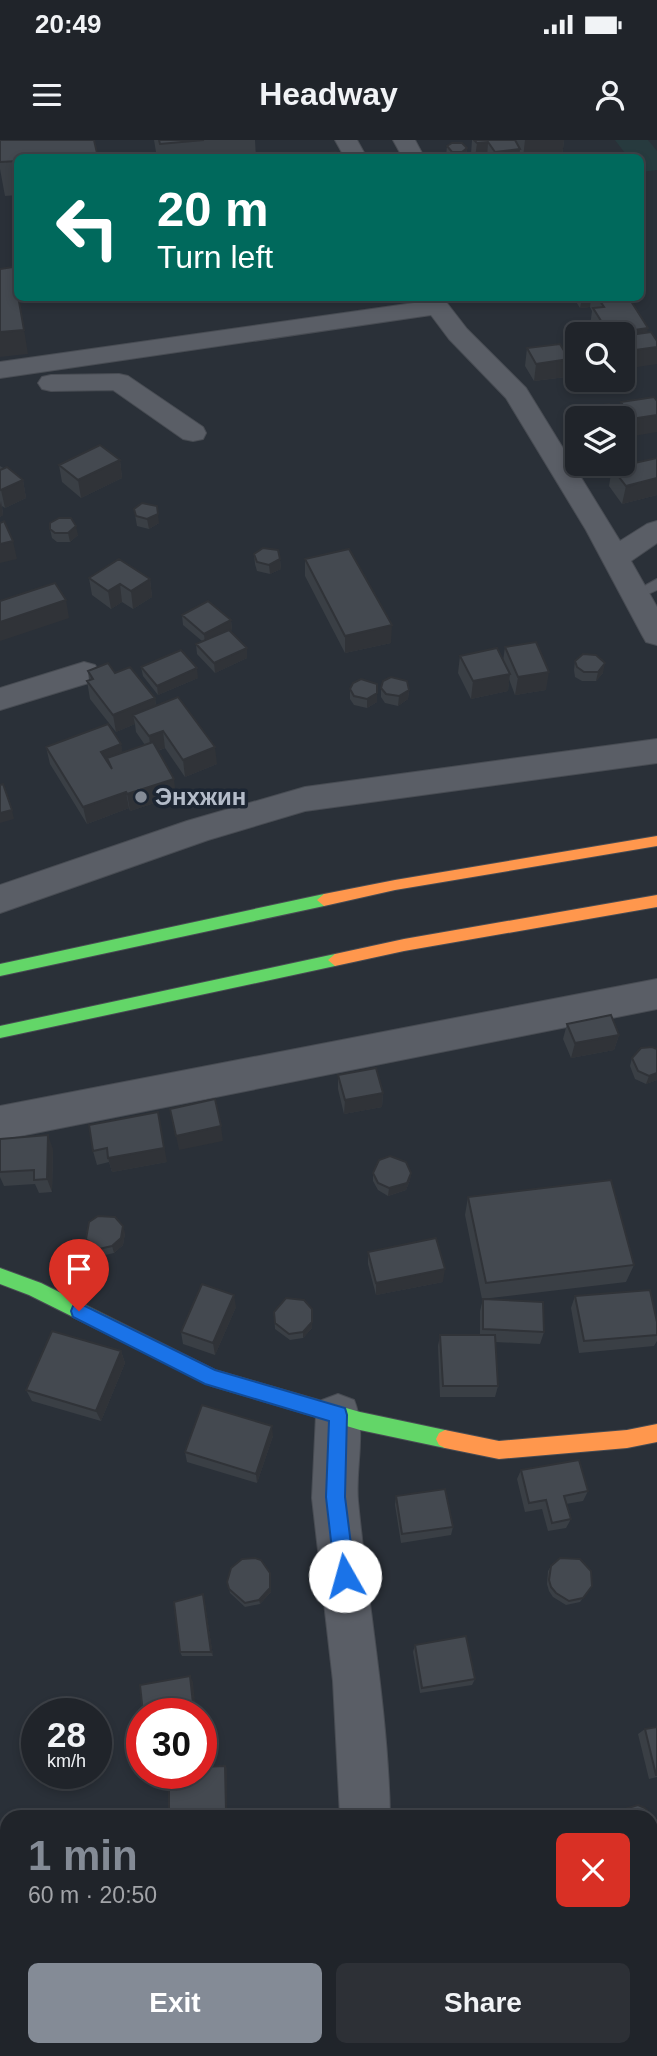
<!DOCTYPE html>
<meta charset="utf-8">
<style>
body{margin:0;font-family:Helvetica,sans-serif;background:#2d3036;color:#f1f3f6;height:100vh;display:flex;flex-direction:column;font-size:26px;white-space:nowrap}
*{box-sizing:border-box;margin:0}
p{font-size:23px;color:#a2a4a8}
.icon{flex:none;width:38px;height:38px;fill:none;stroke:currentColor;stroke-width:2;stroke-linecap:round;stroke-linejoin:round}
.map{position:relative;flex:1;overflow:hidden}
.side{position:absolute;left:0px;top:1670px;width:658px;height:247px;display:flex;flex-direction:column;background:#20242a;border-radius:21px 21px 0 0;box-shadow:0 4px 10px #0003,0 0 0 2px #3d4147}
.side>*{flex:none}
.guide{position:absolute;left:14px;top:14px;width:630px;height:147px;border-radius:10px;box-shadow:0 4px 10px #0003,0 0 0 2px #3d4147;background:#00695c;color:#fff;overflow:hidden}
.fabs{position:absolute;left:565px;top:182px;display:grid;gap:14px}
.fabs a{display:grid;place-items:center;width:70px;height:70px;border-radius:10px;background:#20242a;box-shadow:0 4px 10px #0003,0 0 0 2px #3d4147;font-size:35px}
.speed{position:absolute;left:21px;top:1558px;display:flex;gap:14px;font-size:35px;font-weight:700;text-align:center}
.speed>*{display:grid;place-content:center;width:91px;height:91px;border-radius:50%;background:#20242a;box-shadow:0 4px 10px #0003,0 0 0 2px #3d4147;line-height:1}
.speed small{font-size:18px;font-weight:400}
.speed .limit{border:10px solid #d22;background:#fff;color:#111}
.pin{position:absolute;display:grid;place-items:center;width:60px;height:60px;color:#fff;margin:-72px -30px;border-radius:50% 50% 50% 0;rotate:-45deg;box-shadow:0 0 7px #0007}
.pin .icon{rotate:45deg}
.me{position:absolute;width:77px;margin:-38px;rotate:353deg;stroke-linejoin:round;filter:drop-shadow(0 0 5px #0008)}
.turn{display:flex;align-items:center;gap:24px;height:147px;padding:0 28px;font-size:32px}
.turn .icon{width:91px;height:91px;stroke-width:2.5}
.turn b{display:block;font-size:49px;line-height:60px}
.round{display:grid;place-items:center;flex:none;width:74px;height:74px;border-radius:10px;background:#2d3036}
.head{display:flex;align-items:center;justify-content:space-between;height:119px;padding:0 28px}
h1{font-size:42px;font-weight:700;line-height:52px;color:#848b96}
.cta{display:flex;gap:14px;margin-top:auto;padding:14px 28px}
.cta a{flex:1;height:80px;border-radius:10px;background:#848b96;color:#fff;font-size:28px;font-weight:700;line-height:80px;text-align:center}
.cta a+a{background:#2d3036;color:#f1f3f6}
.status{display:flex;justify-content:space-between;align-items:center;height:49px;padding:0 35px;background:#20242a;direction:ltr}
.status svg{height:19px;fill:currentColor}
header{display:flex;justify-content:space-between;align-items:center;height:91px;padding:0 28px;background:#20242a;font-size:32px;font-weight:700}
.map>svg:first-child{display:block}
.green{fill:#273a3e}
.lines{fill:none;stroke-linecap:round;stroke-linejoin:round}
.lane-casing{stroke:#484c53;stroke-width:2}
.street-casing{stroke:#484c53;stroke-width:2}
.fast-casing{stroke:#484c53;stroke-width:2}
.slow-casing{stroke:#484c53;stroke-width:2}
.lane{fill:#5a5e66;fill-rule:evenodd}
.street{fill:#5a5e66;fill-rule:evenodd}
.fast{fill:#63d668;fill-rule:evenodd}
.slow{fill:#ff974d;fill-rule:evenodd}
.wall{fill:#3a3f45}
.shaded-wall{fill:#303338}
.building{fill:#444950;stroke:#303338;stroke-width:2}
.route{fill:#1a73e8;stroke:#114b97;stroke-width:2}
.poi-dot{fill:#848b96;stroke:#1d2633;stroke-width:2.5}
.labels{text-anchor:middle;stroke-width:7;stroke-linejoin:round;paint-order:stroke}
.poi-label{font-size:24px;font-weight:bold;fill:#b4bcc9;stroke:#1d2633;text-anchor:start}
</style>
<div class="status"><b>20:49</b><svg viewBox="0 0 49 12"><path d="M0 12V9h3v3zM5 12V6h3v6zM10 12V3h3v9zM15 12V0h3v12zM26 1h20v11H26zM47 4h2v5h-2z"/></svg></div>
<header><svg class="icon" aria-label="menu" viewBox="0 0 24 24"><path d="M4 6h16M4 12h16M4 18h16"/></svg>Headway<svg class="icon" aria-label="person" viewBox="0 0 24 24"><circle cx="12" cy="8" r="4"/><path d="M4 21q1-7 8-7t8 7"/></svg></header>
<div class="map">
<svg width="657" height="1916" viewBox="0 0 657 1916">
<rect width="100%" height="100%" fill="#2a3038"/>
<path class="green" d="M615,0H648L657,11V30L641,32L640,18L628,17Z"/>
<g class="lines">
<g class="lane-casing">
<path id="lane" d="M657,439V450L635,460L628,455Z"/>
</g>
<g class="street-casing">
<path id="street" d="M335,0H357L367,18H345Z
M393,0H415L423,15L421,18H403Z
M419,158H443L467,189L526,248L620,401L647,384L657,381V403L631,421L657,467V505L646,502L642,495L586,390L506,258L449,199L431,175L0,238V222L421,162Z
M119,234L128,236L203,287L206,293L203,299L193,301L183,299L113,250L51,251L42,249L38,243L42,237L51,235Z
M84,522L95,525L100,533L95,541L0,570V548Z
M657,599V623L305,671L208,700L0,773V745L187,681L305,647Z
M657,839V869L0,1000V966Z
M338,1254L354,1260C367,1291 355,1327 358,1361C368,1466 388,1570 390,1676H340L333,1541L312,1358L316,1275L322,1260Z
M657,1814V1868L651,1870V1816Z
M651,1888L657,1896V1916H609L608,1909H651Z
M297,1909H356L354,1916H294Z"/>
</g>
<g class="fast-casing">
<path id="fast" d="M324,754L331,760L324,766L0,836V824Z
M335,814L342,820L335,826L0,898V886Z
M0,1128L41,1143L215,1230L360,1272L445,1290L451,1293L454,1299L451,1305L445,1308L360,1290L212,1246L29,1155L0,1144Z"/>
</g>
<g class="slow-casing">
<path id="slow" d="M657,696V706L395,750L324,766L317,760L324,754L395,740Z
M657,755V767L404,811L335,826L328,820L335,814L404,799Z
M657,1284V1302L627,1308L499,1319L445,1308L439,1305L436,1299L439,1293L445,1290L499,1301L627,1290Z"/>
</g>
<use href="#lane" class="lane"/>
<use href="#street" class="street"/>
<use href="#fast" class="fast"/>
<use href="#slow" class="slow"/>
</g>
<path class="wall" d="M0,0H94L97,18H18V55L5,56L0,29Z
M154,0H255L256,18H157Z
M472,0H564L562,17L555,18H473L471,14Z
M447,6L467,8L466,17L448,18L446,16Z
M575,158H629L648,188L625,229L623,226V194H595L590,186L592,171L590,167L580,168L575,160Z
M527,208L566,237L534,241L525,226Z
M654,257L628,297L623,289V278H618L621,262Z
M575,269L618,278H578V296L573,287Z
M657,318V355L622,364L609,346L612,328Z
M120,320L122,338L81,358L62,342L59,325Z
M579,324H605L604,329L595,334L583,331Z
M0,326L23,340L26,358L5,368L2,366L3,375L0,377Z
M134,369L159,383L149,389L137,386Z
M50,389L78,395L70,402H57L52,398Z
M254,414L280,419L281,429L270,434L257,431L255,424Z
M305,419L391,503L345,513L305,436Z
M89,438L150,439L152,457L133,469L122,462L111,469L92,455Z
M182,475L231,480L232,490L230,491L247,518L215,533L197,514L196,504L202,501L183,485Z
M505,507L546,550L515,555L509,539L508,551L471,559L458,533L460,516L503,521Z
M575,521L603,533L596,541H582L575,537L574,530Z
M141,527L198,538L158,555L143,536Z
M88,531L115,533L155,558L156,566L217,624L185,637L165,608L158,611L176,656L130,671L129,668L87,684L50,624L46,607L121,604L122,613L145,605L136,592L135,584L116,592L90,559L87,541L89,540Z
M381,548L409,550L408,559L398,566L385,563L381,557Z
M350,549L377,553V562L367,568L354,565L350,559Z
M567,884L619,895L614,910L571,918L563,899Z
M657,909V940L646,944L635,939L630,926L632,918Z
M338,935L383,953L382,967L344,974L338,949Z
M89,985L167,1022L112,1032L109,1022L97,1025L93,1011Z
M0,999L53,1009L52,1052L39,1053L35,1044L4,1046L0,1037Z
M373,1033H411L410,1040L406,1050L388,1056L378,1050L373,1041Z
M468,1057L634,1125L626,1142L482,1159L465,1075Z
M125,1093L123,1105L114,1113L101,1116L88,1105L86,1099Z
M368,1112L443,1142L376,1155L368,1124Z
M575,1156L657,1182V1201L654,1206L579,1213L571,1168Z
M483,1159L544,1192L540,1204L495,1202L498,1246L495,1257H440L438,1206L440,1195H480V1171Z
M236,1167L215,1215L183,1204L181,1192Z
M274,1172L312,1188L303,1198L290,1200L275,1189Z
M121,1211L125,1223L101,1281L32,1261L26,1250Z
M273,1296L257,1343L187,1322L185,1312Z
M521,1330L588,1351L583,1361L566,1364L571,1379L566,1388L548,1391L542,1369L525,1372L517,1339Z
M396,1356L453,1387L451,1395L401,1403L395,1365Z
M551,1426L592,1446L580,1462L566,1465L553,1457L549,1451L547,1444L548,1431Z
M271,1437V1452L260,1464L245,1467L230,1453L227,1442Z
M204,1458L213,1516H182L180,1512Z
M415,1505L475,1539L472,1545L420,1553L413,1512Z
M657,1587V1637L649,1639L638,1594L645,1589Z
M227,1628V1672L171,1676L169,1674Z
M349,1913L449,1914L451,1916H349Z"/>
<path class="shaded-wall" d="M525,0H564L562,17L523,18Z
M488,2L487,18H475L477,3Z
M467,8L466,17L462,18V12Z
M520,9L519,18H494L495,12Z
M19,158L28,214L0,217V192Z
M582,158H591L590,167L580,168Z
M614,182L612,194H602L603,184Z
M648,188L645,206L623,203V194H621V192Z
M657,207V224L625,229L628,211Z
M569,219L566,237L534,241L536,224Z
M657,275V292L628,297L631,279Z
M120,320L122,338L81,358L78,340Z
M597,324H605L604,329L595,334Z
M657,338V355L622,364L626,346Z
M23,340L26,358L5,368L1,350Z
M1,361L3,375L0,377V366Z
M158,374L159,383L149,389L147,379Z
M76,386L78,395L70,402L68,393Z
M13,401L17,419L0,423V404Z
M280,419L281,429L270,434L269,425Z
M150,439L152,457L133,469L131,451Z
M120,444L122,462L111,469L108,451Z
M66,460L69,478L0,501V482Z
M231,480L232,490L205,504L204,494Z
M392,485L391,503L345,513V496Z
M247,508V518L215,533L214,523Z
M605,523L603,533L596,541L598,532Z
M197,528L198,538L158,555L157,546Z
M549,532L546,550L515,555L518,537Z
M510,534L508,551L471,559L473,541Z
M409,550L408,559L398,566L399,556Z
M377,553V562L367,568V559Z
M155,558L157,575H133L135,584L116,592L113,575Z
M163,591L165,608L151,613L149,596Z
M121,604L124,621L107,618L108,627L101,612Z
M215,607L217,624L185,637L183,620Z
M174,639L176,656L130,671L127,654Z
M126,652L129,668L87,684L83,667Z
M12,670L14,679L0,683V673Z
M619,895L614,910L571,918L575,903Z
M657,933V940L646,944L649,936Z
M383,953L382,967L344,974L345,960Z
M158,972L167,1022L112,1032L108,1018Z
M221,986L223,1001L179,1010L176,996Z
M48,995L53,1009L52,1052L47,1039Z
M411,1033L410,1040L406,1050L388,1056L389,1048Z
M123,1086L125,1093L123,1105L114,1113L112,1106Z
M445,1129L443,1142L376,1155V1143Z
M234,1155L236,1167L215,1215L213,1203Z
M312,1169V1188L303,1198V1192Z
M121,1211L125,1223L101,1281L96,1271Z
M272,1286L273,1296L257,1343L256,1334Z
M270,1433L271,1452L260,1464L259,1460Z
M203,1454L204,1458L213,1516L211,1512Z
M190,1536L193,1542L196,1573H194Z
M225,1626L227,1628V1672L226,1670Z"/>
<path class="building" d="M0,0H94L97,13L50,18H18V21L0,22Z
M159,0H204L160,4Z
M474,0H515L520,9L495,12L488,2L477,3Z
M452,3H462L467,8L462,12H452L447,6Z
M336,12L338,18H279Z
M13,127L24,190L0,192V129Z
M598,158H629L648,188L621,192L614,182L603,184L593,168L604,167Z
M651,192L657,201V207L628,211L623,203V196Z
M560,204L569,219L536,224L527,208Z
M654,257L657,261V275L631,279L621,262Z
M609,264L618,278H581L575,269Z
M100,305L120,320L78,340L59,325Z
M657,318V338L626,346L612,328Z
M7,327L23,340L1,350L0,349V330Z
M142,363L157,366L158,374L147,379L136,376L134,369Z
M59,378H71L76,386L68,393H55L50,389V383Z
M4,381L13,401L0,404V383Z
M263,408L278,410L280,419L269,425L257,422L254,414Z
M349,409L392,485L345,496L305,419Z
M119,419L150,439L131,451L120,444L108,451L89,438Z
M55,443L66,460L0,482V461Z
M208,461L231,480L204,494L182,475Z
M229,490L247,508L214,523L196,504Z
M536,502L549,532L518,537L505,507Z
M497,508L510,534L473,541L460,516Z
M181,510L197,528L157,546L141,527Z
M583,514L596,515L605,523L598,532H584L577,527L575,521Z
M108,523L115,533L130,527L155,558L113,575L87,541L93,539L88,531Z
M391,537L407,541L409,550L399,556L386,554L381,548L383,541Z
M361,539L377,544V553L367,559L354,556L350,549L353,543Z
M178,557L215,607L183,620L163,591L149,596L133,575Z
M108,584L121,604L101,612L112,629L107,618L153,602L174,639L127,654L126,652L83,667L46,607Z
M3,644L12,670L0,673V645Z
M611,875L619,895L575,903L567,884Z
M652,907L657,909V933L649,936L638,931L632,918L641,908Z
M376,928L383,953L345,960L338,935Z
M215,959L221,986L176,996L170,969Z
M158,972L164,1008L108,1018L107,1008L93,1011L89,985Z
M48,995L47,1039L34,1040V1030L0,1032V999Z
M390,1016L406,1022L411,1033L407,1043L389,1048L378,1043L373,1033L379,1020Z
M611,1040L634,1125L486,1143L468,1057Z
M98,1076L115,1077L123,1086L121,1098L112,1106L99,1109L86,1099L89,1082Z
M436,1098L445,1129L376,1143L368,1112Z
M202,1144L234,1155L213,1203L181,1192Z
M650,1150L657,1182V1195L584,1201L575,1156Z
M286,1158L304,1160L312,1169V1182L303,1192L289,1194L275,1183L274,1172Z
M483,1159L543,1162L544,1192L483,1189Z
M52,1191L121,1211L96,1271L26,1250Z
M440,1195H495L498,1246H443Z
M202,1265L272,1286L256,1334L185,1312Z
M579,1320L588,1351L564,1356L571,1379L552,1383L546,1360L529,1363L521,1330Z
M445,1349L453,1387L402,1394L396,1356Z
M255,1418L261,1420L270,1433V1448L259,1460L245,1463L229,1449L227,1442L231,1428L242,1419Z
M560,1418L580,1419L591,1431L592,1446L583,1458L569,1461L556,1453L551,1447L549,1440L551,1426Z
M203,1454L211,1512H180L174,1462Z
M466,1496L475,1539L422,1548L415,1505Z
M190,1536L194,1573H143L140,1545Z
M657,1587V1635H656L645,1589Z
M225,1626L226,1670L169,1674V1633H201V1627Z
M638,1665L645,1668L657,1682V1705L651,1713V1676H615L618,1671Z
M32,1909H92L77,1916H33Z
M349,1915L442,1916H349Z"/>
<path class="route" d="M79,1163L215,1230L345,1268L347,1275L345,1357L355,1436L352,1443L345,1446L338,1443L335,1436L326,1357L329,1281L205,1244L73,1177L71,1171L73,1166Z"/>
<circle class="poi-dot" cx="141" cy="657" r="7"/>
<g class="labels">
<g class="poi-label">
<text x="155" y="665">Энхжин</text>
</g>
</g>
</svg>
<div class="fabs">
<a><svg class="icon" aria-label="search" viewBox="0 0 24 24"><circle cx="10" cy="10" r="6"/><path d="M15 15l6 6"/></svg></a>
<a><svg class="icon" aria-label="layers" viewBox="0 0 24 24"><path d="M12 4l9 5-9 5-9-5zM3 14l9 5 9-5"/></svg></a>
</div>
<div class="speed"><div>28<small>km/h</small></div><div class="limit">30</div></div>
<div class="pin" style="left:79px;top:1171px;background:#d93025"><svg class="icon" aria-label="arrive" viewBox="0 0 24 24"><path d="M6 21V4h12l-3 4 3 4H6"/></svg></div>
<svg class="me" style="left:345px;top:1436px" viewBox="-20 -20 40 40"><circle r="19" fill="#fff"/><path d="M0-13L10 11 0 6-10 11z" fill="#1a73e8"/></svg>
<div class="guide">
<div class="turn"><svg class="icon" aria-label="left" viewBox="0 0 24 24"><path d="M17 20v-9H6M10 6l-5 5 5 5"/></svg><div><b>20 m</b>Turn left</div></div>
</div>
<section class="side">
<div class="head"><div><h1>1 min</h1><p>60 m · 20:50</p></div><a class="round" style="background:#d93025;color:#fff"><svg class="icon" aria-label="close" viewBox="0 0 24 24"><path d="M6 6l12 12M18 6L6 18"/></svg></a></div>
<div class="cta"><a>Exit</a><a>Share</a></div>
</section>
</div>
